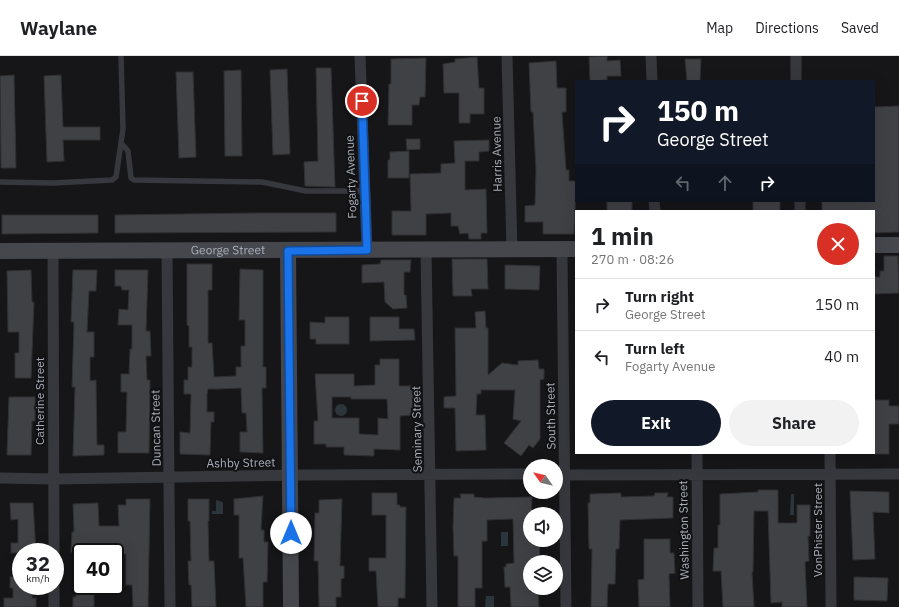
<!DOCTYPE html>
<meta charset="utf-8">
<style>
body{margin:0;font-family:"IBM Plex Sans",sans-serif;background:#f2f2f2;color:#202124;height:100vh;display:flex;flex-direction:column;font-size:15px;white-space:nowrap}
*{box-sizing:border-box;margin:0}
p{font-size:13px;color:#757577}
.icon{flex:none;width:22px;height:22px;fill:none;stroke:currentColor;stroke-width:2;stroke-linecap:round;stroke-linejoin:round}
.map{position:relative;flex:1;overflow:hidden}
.details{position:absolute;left:575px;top:154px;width:300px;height:244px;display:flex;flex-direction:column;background:#fff;border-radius:0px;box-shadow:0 4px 16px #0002}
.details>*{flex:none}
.top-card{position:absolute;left:575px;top:24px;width:300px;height:122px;border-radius:0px;box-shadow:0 4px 16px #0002;background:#111827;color:#fff;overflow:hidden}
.needle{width:26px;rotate:304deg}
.controls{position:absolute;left:523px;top:403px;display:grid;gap:8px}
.controls a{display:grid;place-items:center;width:40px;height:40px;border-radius:50%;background:#fff;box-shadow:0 4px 16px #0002;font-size:20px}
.speed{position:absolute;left:12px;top:487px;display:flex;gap:8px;font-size:20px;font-weight:700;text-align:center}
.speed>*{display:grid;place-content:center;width:52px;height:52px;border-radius:50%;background:#fff;box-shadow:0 4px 16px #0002;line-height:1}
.speed small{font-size:10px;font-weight:400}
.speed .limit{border:2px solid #111;border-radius:6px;background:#fff;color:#111}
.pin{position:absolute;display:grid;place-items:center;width:34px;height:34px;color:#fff;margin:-17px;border:2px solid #fff;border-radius:50%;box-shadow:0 1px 4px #0007}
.me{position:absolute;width:44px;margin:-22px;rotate:0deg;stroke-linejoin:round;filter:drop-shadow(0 0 3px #0008)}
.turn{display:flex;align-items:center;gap:14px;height:84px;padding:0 16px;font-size:18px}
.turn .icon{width:52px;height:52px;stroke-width:2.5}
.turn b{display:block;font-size:28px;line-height:34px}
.lanes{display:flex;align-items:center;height:38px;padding:0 16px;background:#0003;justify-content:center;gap:20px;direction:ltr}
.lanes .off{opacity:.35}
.round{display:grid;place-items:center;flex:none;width:42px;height:42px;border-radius:21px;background:#f2f2f2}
.overview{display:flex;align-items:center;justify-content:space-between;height:68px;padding:0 16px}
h1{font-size:24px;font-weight:800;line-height:30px}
.action{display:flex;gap:8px;margin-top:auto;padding:8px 16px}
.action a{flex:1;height:46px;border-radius:24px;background:#111827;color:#fff;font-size:16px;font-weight:800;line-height:46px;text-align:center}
.action a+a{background:#f2f2f2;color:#202124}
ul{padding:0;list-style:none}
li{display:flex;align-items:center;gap:12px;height:52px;padding:0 16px;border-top:1px solid #e0e0e0}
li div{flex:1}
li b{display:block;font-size:15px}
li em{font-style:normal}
header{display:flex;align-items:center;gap:24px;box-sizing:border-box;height:56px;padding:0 20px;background:#fff;border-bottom:1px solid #e0e0e0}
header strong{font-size:19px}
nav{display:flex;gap:22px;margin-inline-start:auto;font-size:14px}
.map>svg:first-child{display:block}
.water{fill:#2c353c}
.building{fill:#404145;stroke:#303034;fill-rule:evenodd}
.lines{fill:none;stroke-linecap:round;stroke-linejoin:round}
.lane{stroke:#37383d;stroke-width:5.5}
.street{stroke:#37383d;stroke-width:11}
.secondary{stroke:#45474d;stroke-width:16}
.route-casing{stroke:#114b97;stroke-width:10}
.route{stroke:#1a73e8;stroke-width:7}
.labels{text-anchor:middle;stroke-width:4;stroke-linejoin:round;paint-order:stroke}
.street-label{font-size:12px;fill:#a8adb8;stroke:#111113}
</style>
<header>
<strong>Waylane</strong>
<nav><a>Map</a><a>Directions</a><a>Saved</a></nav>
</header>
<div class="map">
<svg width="899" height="551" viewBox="0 0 899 551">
<rect width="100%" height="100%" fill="#161618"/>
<path class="water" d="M335 354a6 6 0 1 1 12 0a6 6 0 1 1-12 0Z
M791,438H794V459H790Z
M216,444L223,446V458H212V455H216Z
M501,476H508V490H501Z
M486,540H494V551H485Z"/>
<path class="building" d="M607,0V5L620,4L621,20H607V24L590,25L589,1Z
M477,1L479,32H484V58H470V67H459V37H444L443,8L455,6V3Z
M426,2L425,41H420L419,49H412V69H388L389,28H391V3Z
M685,3H701L700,25H687Z
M556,5L557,32H566V56H562L566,114H569V125H576L574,178H543V166H525V150L535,149L536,115L533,56H531L529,7Z
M316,12H331L335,131L305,130L304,106L318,105Z
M287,13L290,98L273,99L270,14Z
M241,14L242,100H225L224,15Z
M176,16H193L196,101L179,102Z
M14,19L16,112H1L0,20Z
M61,19L63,71H100V84H63L64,105L47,106L44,20Z
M899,50V176L874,177V155H822V145H874V51Z
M406,83H420V93L407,94Z
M489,84V95L479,96V105H465V134L486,133L487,177H481V183H469L468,177L460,178L458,170H451V157L426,158V179H392V155H411L410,118L441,117V108L455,107L454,85Z
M409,95V122H388V104H390V96Z
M607,145H632V155H607Z
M753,145H780V155H753Z
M253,157H336V176L115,177V159Z
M2,159H98V177L2,178Z
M884,200H898L899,237L874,238V221H880V215H884Z
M452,203H487L488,233H471L472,240H453Z
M381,204H411L410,216H404V239H406L407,252L393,253L385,246L384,226L362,227V209L380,208Z
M187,208H212V234H208V287H212L214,321L236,320V311H241V290H245V264H239L240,213L263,214V311H266V332H262L263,397L240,396V376H247L246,357H242L241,332L218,333H208L207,338V356H214V366H211L210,399L180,398V376L190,377L191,338H184V324H188V311H192V291H189V270L187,269Z
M505,209L540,210L539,234L505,233Z
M31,214L32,246H34L31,322H15V297H19V276H8L7,215Z
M73,214H97L96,235H89L87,276H94V301H90V325L96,324L97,389H104V399L73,400L75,331H72L74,266H71Z
M115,214H148L146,275H150L151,300H146L147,324H150L149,397H118V376H126L127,336H121V318H129L130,293H132V269H118L119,253L128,254L129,234H122L121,230H115Z
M485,255L486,272H488V319L502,307L518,309V305L538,304L539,313H544V323L540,324V383L533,392L529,389L521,400L504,387L521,365L513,363L515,334H481V338H477L476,359H485L486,394L456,395L455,352H444V341L456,340L455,272H476L475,256Z
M325,261H349V288H316V283H310V266L325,267Z
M370,261H399V273H414L415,284L370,285Z
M380,303H399V330H415L413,359L400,360V394L374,393V400L344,399V391H326V388H314V365H318L315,318H354V330L375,329V309H380ZM332,341H351V343H387L388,363L378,362V379L359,378V362H332Z
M9,341H35V365H32L31,399H7Z
M874,344H889V350H899V368H889V398H874Z
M758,434H778V467H797V449H810V480H808L809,505L805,506L807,551H782V546L771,547L768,455H754L753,516H752L754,551H723L721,515H713L714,492H718V469H720V438L758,436Z
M850,435L889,436V457L873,456L875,503L853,504Z
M372,437H397V449H400V451H406L405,542H398V551H378L376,515H369V502H386V459H372Z
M621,437V441L654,440L655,437H668L667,441H673V462L620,464L619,493H616L615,528H608L607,551H591L592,493H589L588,447H590V438Z
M460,438H474V441L485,442L532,441L530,484H539L540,506H530V536H538L539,551H511L510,531H505L504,511H506V508L514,507L513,463L487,464V485H482V532H475V551H458V500H454L453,471L454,442H461Z
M263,440L261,474H264V486H268L267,526H263V551H246L243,502H239V459H234V443Z
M126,443H150L148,551H133L132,529H126V498H122V496H71L72,476H74L73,448L98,447L99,470H119L118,449H126Z
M188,443H209V465H208L209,505H214L216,551H192L191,529H189L188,505H191L190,465H188Z
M342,443L340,510H344V522L341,523V541H336V551H319L318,505H314L315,457H319V444Z
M10,447H33L36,496L11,497V487H18V463L11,464Z
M644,483H670V497H674L675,517L669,518L670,551H639L638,524L644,523Z
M10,521H21V530H32V542H36V551H4V542H13V532H10Z
M854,521L888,522L887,545L854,544Z
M76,530H94V551H73V541H76Z"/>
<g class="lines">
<path class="lane" d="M121,87L128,95L131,122L134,124L262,126L306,135H365
M0,126L53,127L112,124L116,121L123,73L121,0"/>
<path class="street" d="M360,0L367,194
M507,0L512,195
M651,0L652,25
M796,0V25
M654,145L655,155
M800,145V155
M167,193L170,551
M562,193L566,551
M53,194L54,496
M426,195L432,551
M697,397L698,551
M830,397L831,551
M556,419L899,418
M1,422L53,423L307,419L530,418
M54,530V551"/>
<g class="secondary">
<path d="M874,189H899"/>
<path id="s1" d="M0,195L576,193"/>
<path d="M288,195L291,551"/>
</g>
</g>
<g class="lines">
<g class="route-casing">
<path id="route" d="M291,477L288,195L367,194L362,45"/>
</g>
<use href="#route" class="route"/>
</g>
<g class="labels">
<g class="street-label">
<text transform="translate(497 98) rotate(-91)" y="4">Harris Avenue</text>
<text transform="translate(351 121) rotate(-92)" y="4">Fogarty Avenue</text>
<text dy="4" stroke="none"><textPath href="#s1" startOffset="228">George Street</textPath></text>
<text transform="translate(40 345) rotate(-90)" y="4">Catherine Street</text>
<text transform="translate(551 360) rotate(-91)" y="4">South Street</text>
<text transform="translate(156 372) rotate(-91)" y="4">Duncan Street</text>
<text transform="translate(417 373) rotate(-91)" y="4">Seminary Street</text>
<text transform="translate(241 407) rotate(-1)" y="4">Ashby Street</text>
<text transform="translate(684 474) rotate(-91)" y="4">Washington Street</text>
<text transform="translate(818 474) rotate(-90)" y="4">VonPhister Street</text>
</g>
</g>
</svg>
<div class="controls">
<a><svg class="needle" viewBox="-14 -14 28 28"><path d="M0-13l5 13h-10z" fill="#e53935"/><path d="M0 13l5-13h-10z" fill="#757577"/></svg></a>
<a><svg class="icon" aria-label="sound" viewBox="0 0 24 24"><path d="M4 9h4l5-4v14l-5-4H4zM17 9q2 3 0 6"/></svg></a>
<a><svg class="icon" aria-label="layers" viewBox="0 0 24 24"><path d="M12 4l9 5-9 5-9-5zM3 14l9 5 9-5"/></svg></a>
</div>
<div class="speed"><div>32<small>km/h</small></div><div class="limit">40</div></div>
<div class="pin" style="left:362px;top:45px;background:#d93025"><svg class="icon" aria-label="arrive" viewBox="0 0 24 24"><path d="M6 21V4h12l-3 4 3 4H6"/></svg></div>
<svg class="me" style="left:291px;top:477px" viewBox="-20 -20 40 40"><circle r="19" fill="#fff"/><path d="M0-13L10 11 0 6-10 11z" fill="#1a73e8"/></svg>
<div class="top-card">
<div class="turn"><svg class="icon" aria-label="right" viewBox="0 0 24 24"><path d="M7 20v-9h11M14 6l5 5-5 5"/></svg><div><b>150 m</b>George Street</div></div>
<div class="lanes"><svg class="icon off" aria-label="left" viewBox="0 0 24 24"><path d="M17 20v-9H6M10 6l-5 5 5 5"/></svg><svg class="icon off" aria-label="ahead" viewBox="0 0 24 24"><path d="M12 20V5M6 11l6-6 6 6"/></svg><svg class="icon" aria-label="right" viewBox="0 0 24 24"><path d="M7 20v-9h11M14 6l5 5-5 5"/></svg></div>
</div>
<section class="details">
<div class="overview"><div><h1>1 min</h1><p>270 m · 08:26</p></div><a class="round" style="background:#d93025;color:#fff"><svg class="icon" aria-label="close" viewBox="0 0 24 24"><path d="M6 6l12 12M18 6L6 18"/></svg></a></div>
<ul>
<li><svg class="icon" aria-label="right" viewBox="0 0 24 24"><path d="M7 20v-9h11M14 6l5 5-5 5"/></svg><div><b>Turn right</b><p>George Street</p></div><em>150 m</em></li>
<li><svg class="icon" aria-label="left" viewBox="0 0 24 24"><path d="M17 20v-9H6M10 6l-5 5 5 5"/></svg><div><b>Turn left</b><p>Fogarty Avenue</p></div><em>40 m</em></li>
</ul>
<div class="action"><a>Exit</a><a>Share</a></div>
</section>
</div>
